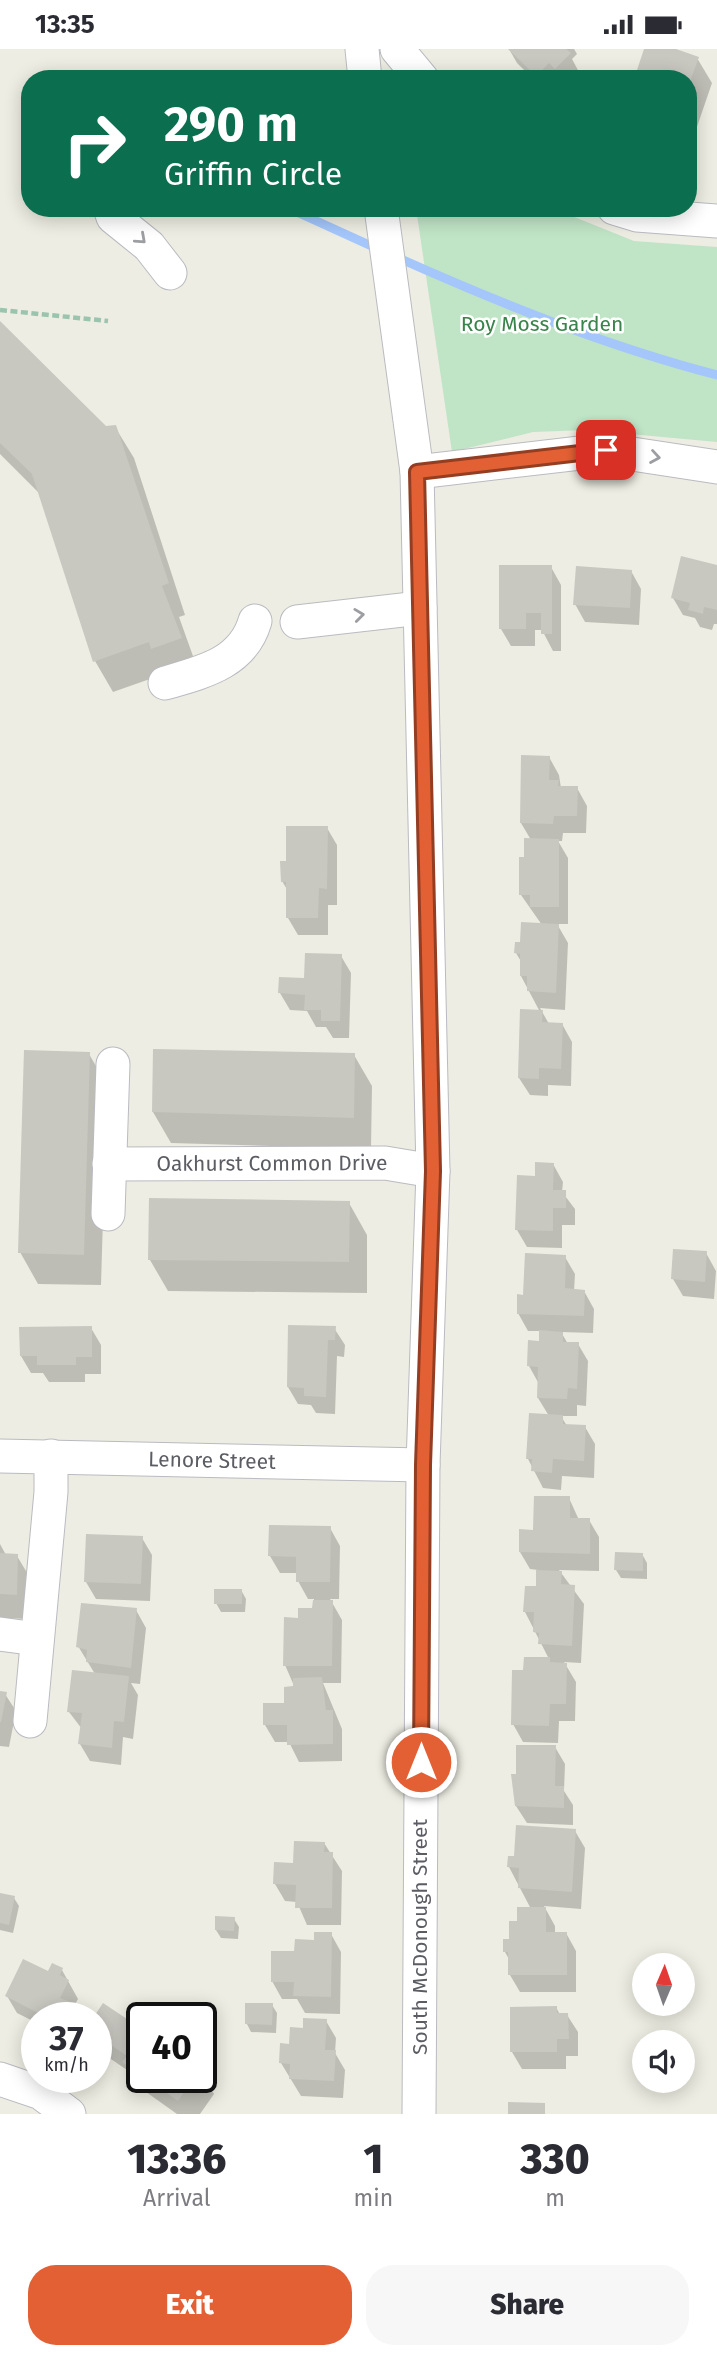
<!DOCTYPE html>
<style>
body{margin:0;font-family:"Fira Sans",sans-serif;background:#f7f7f7;color:#2b2b33;height:100vh;display:flex;flex-direction:column;font-size:26px;white-space:nowrap}
*{box-sizing:border-box;margin:0}
p{font-size:23px;color:#7c7c81}
.icon{flex:none;width:38px;height:38px;fill:none;stroke:currentColor;stroke-width:2;stroke-linecap:round;stroke-linejoin:round}
.map{position:relative;height:2065px;overflow:hidden}
.sheet{display:flex;flex-direction:column;background:#fff;flex:1}
.sheet>*{flex:none}
.top-card{position:absolute;left:21px;top:21px;width:676px;height:147px;border-radius:28px;box-shadow:0 4px 18px #0003;background:#0b6e4f;color:#fff;overflow:hidden}
.needle{width:46px;rotate:2deg}
.fabs{position:absolute;left:632px;top:1904px;display:grid;gap:14px}
.fabs a{display:grid;place-items:center;width:63px;height:63px;border-radius:50%;background:#fff;box-shadow:0 4px 18px #0003;font-size:35px}
.speed{position:absolute;left:21px;top:1953px;display:flex;gap:14px;font-size:35px;font-weight:700;text-align:center}
.speed>*{display:grid;place-content:center;width:91px;height:91px;border-radius:50%;background:#fff;box-shadow:0 4px 18px #0003;line-height:1}
.speed small{font-size:18px;font-weight:400}
.speed .limit{border:4px solid #111;border-radius:10px;background:#fff;color:#111}
.pin{position:absolute;display:grid;place-items:center;width:60px;height:60px;color:#fff;margin:-30px;border-radius:14px;box-shadow:0 4px 10px #0006}
.me{position:absolute;width:77px;margin:-38px;rotate:0deg;stroke-linejoin:round;filter:drop-shadow(0 0 5px #0008)}
.turn{display:flex;align-items:center;gap:24px;height:147px;padding:0 28px;font-size:32px}
.turn .icon{width:91px;height:91px;stroke-width:2.5}
.turn b{display:block;font-size:49px;line-height:60px}
.eta{display:flex;justify-content:space-evenly;align-items:center;height:119px;text-align:center}
.eta b{font-size:42px;font-weight:800;line-height:49px}
.button{display:flex;gap:14px;margin-top:auto;padding:14px 28px}
.button a{flex:1;height:80px;border-radius:28px;background:#e26034;color:#fff;font-size:28px;font-weight:800;line-height:80px;text-align:center}
.button a+a{background:#f7f7f7;color:#2b2b33}
.status{display:flex;justify-content:space-between;align-items:center;height:49px;padding:0 35px;background:#fff;direction:ltr}
.status svg{height:19px;fill:currentColor}
.map>svg:first-child{display:block}
.green{fill:#c0e4c6}
.shadow{fill:#0003}
.lines{fill:none;stroke-linecap:round;stroke-linejoin:round}
.stream{stroke:#a4c6fb;stroke-width:9}
.building{fill:#c8c7c0}
.minor-casing{stroke:#babbc1;stroke-width:35}
.path{stroke:#9ac4ad;stroke-width:4.5;stroke-dasharray:7 3.5;stroke-linecap:butt}
.minor{stroke:#fff;stroke-width:33}
.oneway{stroke:#9d9ea1}
.route-casing{stroke:#933e22;stroke-width:18}
.route{stroke:#e26034;stroke-width:12}
.labels{text-anchor:middle;stroke-width:5;stroke-linejoin:round;paint-order:stroke}
.park-label{font-size:21px;fill:#38844a;stroke:#fff}
.street-label{font-size:21px;fill:#5b5d63;stroke:#fff}
</style>
<div class="status"><b>13:35</b><svg viewBox="0 0 49 12"><path d="M0 12V9h3v3zM5 12V6h3v6zM10 12V3h3v9zM15 12V0h3v12zM26 1h20v11H26zM47 4h2v5h-2z"/></svg></div>
<div class="map">
<svg width="717" height="2065" viewBox="0 0 717 2065">
<rect width="100%" height="100%" fill="#edede3"/>
<path class="green" d="M416,159H552L634,192L717,198V393L586,381L533,383L452,403Z"/>
<path class="shadow" d="M509,0H574L577,5L572,10L579,23L572,30H533L517,14Z
M646,0H671L697,9L712,34L688,104V30Z
M0,274L105,379L115,378L134,409L185,566L179,568L198,621L167,624L113,643L95,612L40,445L0,405Z
M551,518L561,536V602H553L542,581H535V597H511L501,580Z
M717,518V575H714L712,581L700,578L695,569L683,566L673,549Z
M631,522L641,540L639,576L585,573L575,555Z
M549,708L559,726L561,739H577L587,757L586,784H563L562,792H558L568,809V875H557L568,894L565,961L540,959L549,975H562L572,993L571,1037L548,1036V1047L530,1046L519,1029L540,963L521,927L522,914L516,904L542,876L521,846L531,791L521,774Z
M327,779L337,796V856H328V886H298L288,869V842L282,832L288,814Z
M341,907L351,924L349,989H333L326,978H316L307,962L290,961L280,944Z
M89,1005L107,1036L101,1236L38,1235L20,1203Z
M354,1006L372,1037L371,1100L171,1094L153,1063Z
M553,1115L563,1133L562,1143L575,1160V1176H562V1199L527,1198L517,1181L536,1129Z
M349,1154L367,1186V1244L168,1242L150,1211Z
M706,1204L716,1222L714,1250L683,1247L673,1230Z
M565,1208L575,1225L574,1242H584L594,1260L593,1284L561,1283L568,1295H578L588,1312L586,1357L577,1356V1367H561L567,1377L585,1378L595,1395L594,1429L562,1427L561,1441L543,1439L528,1410L549,1367L538,1349L539,1335L529,1317L541,1294V1282H528L518,1264L524,1248Z
M91,1279L101,1296V1325H85V1333H49L43,1324H31L21,1307Z
M334,1279L345,1296L344,1308L337,1307L335,1365L316,1364L311,1356L298,1355L288,1338Z
M569,1449L579,1471H589L599,1488V1522L559,1521L584,1555L581,1614L564,1613L576,1633L575,1672H559L558,1694L523,1693L513,1675L525,1623L549,1610L525,1563L538,1539V1521L530,1520L520,1503L535,1483Z
M330,1479L340,1497L339,1550H330L342,1571L341,1634H323L342,1680V1712L299,1713L289,1693H275L265,1676L286,1656L295,1639L285,1616L300,1570L314,1560V1550H308L298,1532V1524H280L270,1507Z
M142,1489L152,1506L150,1552L96,1550L86,1533Z
M0,1495L6,1506L17,1507L32,1532L30,1570L0,1569Z
M642,1505L647,1514V1530L621,1529L616,1521Z
M241,1541L246,1550L245,1563H221L216,1554Z
M136,1561L146,1579L140,1635L131,1634L138,1646L133,1690L123,1688L121,1716L90,1712L80,1695L82,1680L69,1663L95,1625L78,1597Z
M0,1644L5,1645L16,1662L9,1698L0,1697Z
M555,1698L565,1715L564,1742L573,1756V1776L527,1774L516,1757L517,1726Z
M575,1782L585,1799L581,1860L544,1857L555,1877V1885L566,1884L576,1902V1943H520L510,1926V1912L505,1903L518,1874L531,1860L509,1818L516,1809Z
M324,1794L342,1822L341,1876H307L297,1853L285,1852L275,1835Z
M0,1846L14,1849L19,1857L13,1884L0,1881Z
M234,1870L239,1878L238,1890L221,1889L216,1881Z
M331,1885L341,1903L340,1965L305,1964L297,1950H282L272,1932L296,1904Z
M62,1921L78,1950L72,1961L77,1969H37V1974L17,1964L7,1947Z
M104,1956L142,1982V2028H201V2023L214,2045L200,2065H177L139,2038L130,2023L102,2004L96,1993V1969Z
M272,1956L277,1964L276,1984L251,1983L247,1975Z
M556,1958L560,1966H567L578,1983V2007H566V2020H522L512,2003Z
M326,1972L336,1989L335,2004L345,2021L343,2049L301,2047L281,2014L305,1981Z"/>
<g class="lines">
<path class="stream" d="M288,159L378,200
M394,207C499,254 606,297 717,326"/>
</g>
<path class="building" d="M508,0H566L571,4L555,20L549,14L536,27Z
M644,0H676L699,8L688,38V30H634Z
M0,272L106,377L116,376L169,534L162,537L182,589L151,600L149,593L93,613L32,425L0,394Z
M681,507L717,516V561L704,558L703,565L688,561L690,554L671,549Z
M499,516H552V585H541V564H526V580H499Z
M576,517L632,521L630,559L573,556Z
M521,706L550,707L549,731H559L558,737H578L577,767H554L553,775L520,774Z
M286,777H328L327,840L319,839L318,869H286V833H281L280,812H286Z
M524,789L559,790V858H530V846H519V808H524Z
M521,873L559,875L556,944L527,942V927H520V905L514,904L515,893H520Z
M305,904L342,905L340,972H321V961H304L305,946L278,944L279,928L304,929Z
M520,960L543,961L542,973L563,974L561,1020L539,1019V1030L518,1029Z
M153,1000L355,1004L354,1069L152,1063Z
M24,1001L90,1003L84,1206L18,1204Z
M535,1113L554,1114L553,1141H566V1159H553V1182L515,1181L517,1126L535,1127Z
M149,1149L350,1152L349,1213L148,1211Z
M673,1200L707,1202L705,1233L671,1230Z
M525,1204L566,1206L565,1239L585,1241L584,1267L517,1265V1245L523,1246Z
M288,1276L336,1277L335,1291H328L326,1348L304,1347V1339L287,1338Z
M92,1277V1308H76V1316H37V1307H20L19,1278Z
M539,1281L563,1283V1293H579L577,1340L568,1339L567,1350L537,1349L538,1318L527,1317L528,1291L539,1292Z
M529,1364L563,1366V1375L586,1376L584,1412L553,1410L552,1424L531,1422L532,1410H526Z
M534,1447H570V1469H590V1505L519,1503V1480L533,1481Z
M269,1476L331,1477L330,1533H296V1508L268,1507Z
M86,1485L143,1487L141,1535L84,1533Z
M615,1503L643,1504V1522L614,1521Z
M0,1504L18,1505L17,1546L0,1545Z
M536,1521L562,1522L561,1535L575,1536L572,1597L538,1595L539,1584L533,1583L534,1563H523L525,1537H536Z
M214,1540H242V1555H214Z
M313,1551H333L332,1617H283L284,1568L298,1569V1559H312Z
M81,1554L137,1559L131,1619L86,1613L87,1601L76,1598Z
M524,1608H550V1613L567,1614L566,1655H550L549,1677L511,1676L512,1621H523Z
M72,1621L129,1627L124,1673L114,1672L112,1699L78,1695L82,1664L67,1663Z
M322,1628L326,1661H333V1695L287,1696V1676H263V1654H284V1638L293,1637V1629Z
M0,1642L7,1643L1,1673H0Z
M516,1696H556L555,1737H564V1759L515,1757L511,1725H516Z
M516,1776L576,1780L572,1843L518,1839L519,1819L507,1818L508,1807H514Z
M294,1792L325,1793L324,1803H333L332,1859H295L296,1836L273,1835L274,1813L293,1814Z
M0,1844L15,1847L9,1876L0,1874Z
M517,1858H546V1883H567V1926H508V1903H503V1890H509V1872H517Z
M215,1867L235,1868L234,1882L215,1881Z
M314,1883H332L331,1948L293,1947L294,1933H271V1902H294L295,1890L314,1891Z
M23,1910L48,1922L52,1914L63,1919L60,1926L69,1931L60,1949L70,1953L62,1969H48L5,1947Z
M103,1954L142,1980V2027L122,2013L127,2007L96,1986V1969H93Z
M245,1954H273L272,1976L245,1975Z
M557,1957V1964H568L569,1990H557V2003H510V1958Z
M303,1969L327,1970L325,2001H336L334,2032L289,2030L290,2015L279,2014L280,1994L289,1995L290,1978L303,1979Z
M144,2028H194L178,2052Z
M508,2053L545,2054V2065H508Z"/>
<g class="lines">
<g class="minor-casing">
<g id="minor">
<path d="M362,0L365,30"/>
<path d="M397,0L422,30"/>
<path d="M110,159L113,168L149,197L170,224"/>
<path d="M381,159L417,423L433,1122L423,1416L419,2065"/>
<path d="M614,159L637,166L717,172"/>
<path d="M417,423L606,401L717,418"/>
<path d="M297,573L420,559"/>
<path d="M165,634C203,623 243,614 255,572"/>
<path id="s1" d="M109,1115L385,1114L433,1122"/>
<path d="M108,1165L113,1015"/>
<path id="s2" d="M0,1407L423,1416"/>
<path d="M0,1585L37,1590"/>
<path d="M30,1672L51,1443V1407"/>
<path d="M0,2030L41,2044L69,2065"/>
</g>
</g>
<path class="path" d="M0,261L108,272"/>
<use href="#minor" class="minor"/>
</g>
<defs><path id="oneway-chevron" d="M-2-3.5L2.5 0L-2 3.5" fill="none" stroke-width="1.6" stroke-linecap="round" stroke-linejoin="round" transform="scale(1.75)"/></defs>
<g class="oneway">
<use href="#oneway-chevron" transform="translate(141 190) rotate(42)"/>
<use href="#oneway-chevron" transform="translate(655 408) rotate(9)"/>
<use href="#oneway-chevron" transform="translate(359 566) rotate(-7)"/>
</g>
<g class="lines">
<g class="route-casing">
<path id="route" d="M421,1713L423,1416L433,1122L417,423L606,401"/>
</g>
<use href="#route" class="route"/>
</g>
<g class="labels">
<g class="park-label">
<text x="542" y="282">Roy Moss Garden</text>
</g>
<g class="street-label">
<text dy="7" stroke="none"><textPath href="#s1" startOffset="163">Oakhurst Common Drive</textPath></text>
<text dy="7" stroke="none"><textPath href="#s2" startOffset="212">Lenore Street</textPath></text>
<text transform="translate(420 1888) rotate(-90)" y="7">South McDonough Street</text>
</g>
</g>
</svg>
<div class="fabs">
<a><svg class="needle" viewBox="-14 -14 28 28"><path d="M0-13l5 13h-10z" fill="#e53935"/><path d="M0 13l5-13h-10z" fill="#7c7c81"/></svg></a>
<a><svg class="icon" aria-label="sound" viewBox="0 0 24 24"><path d="M4 9h4l5-4v14l-5-4H4zM17 9q2 3 0 6"/></svg></a>
</div>
<div class="speed"><div>37<small>km/h</small></div><div class="limit">40</div></div>
<div class="pin" style="left:606px;top:401px;background:#d93025"><svg class="icon" aria-label="arrive" viewBox="0 0 24 24"><path d="M6 21V4h12l-3 4 3 4H6"/></svg></div>
<svg class="me" style="left:421px;top:1713px" viewBox="-20 -20 40 40"><circle r="17" fill="#e26034" stroke="#fff" stroke-width="3"/><path d="M0-11L8 9 0 5-8 9z" fill="#fff"/></svg>
<div class="top-card">
<div class="turn"><svg class="icon" aria-label="right" viewBox="0 0 24 24"><path d="M7 20v-9h11M14 6l5 5-5 5"/></svg><div><b>290 m</b>Griffin Circle</div></div>
</div>
</div>
<section class="sheet">
<div class="eta">
<div><b>13:36</b><p>Arrival</p></div>
<div><b>1</b><p>min</p></div>
<div><b>330</b><p>m</p></div>
</div>
<div class="button"><a>Exit</a><a>Share</a></div>
</section>
